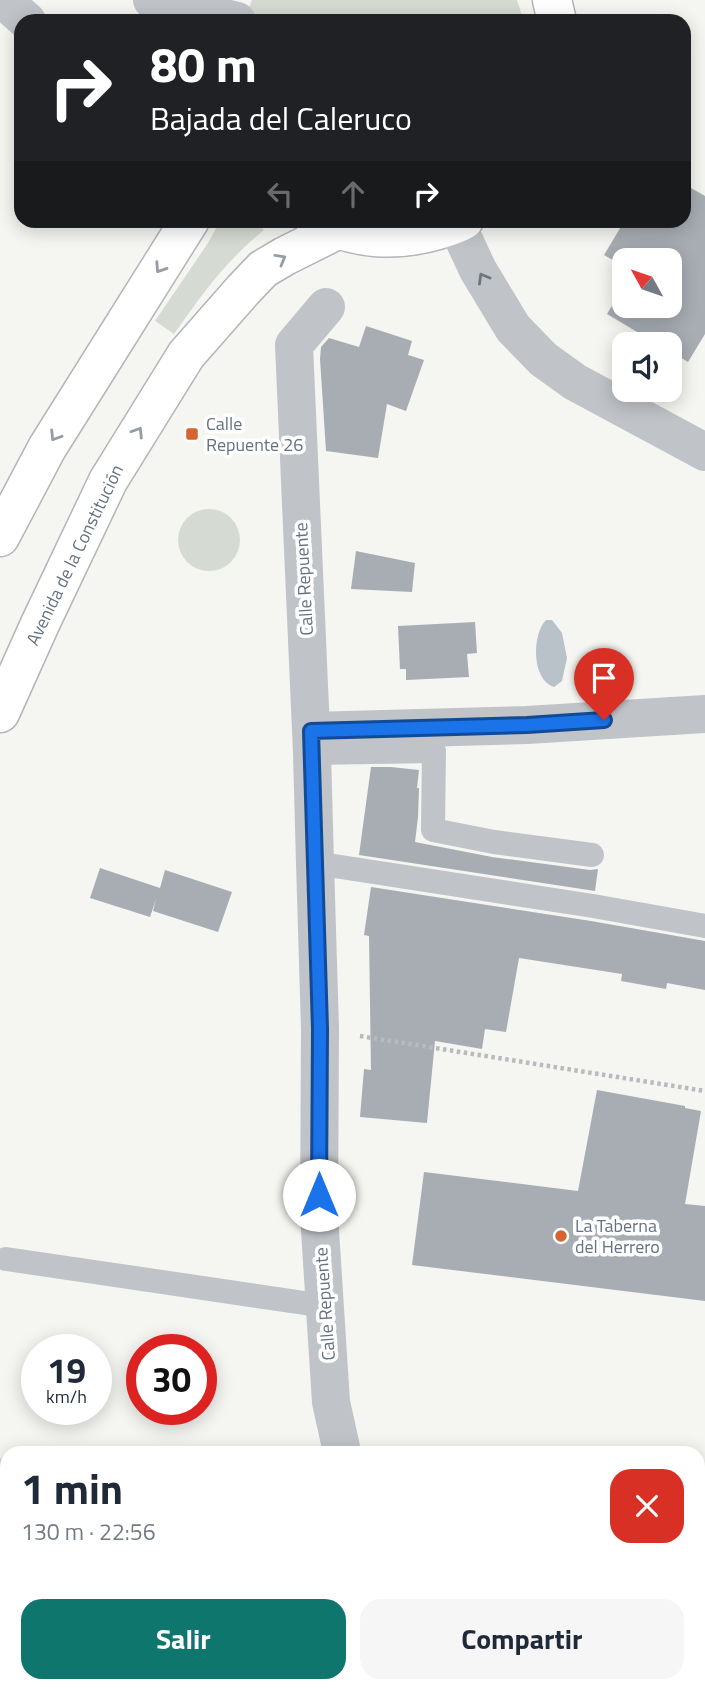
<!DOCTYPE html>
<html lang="es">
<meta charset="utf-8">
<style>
body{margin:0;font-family:"Titillium Web",sans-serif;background:#f6f6f7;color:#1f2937;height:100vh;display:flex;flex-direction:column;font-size:26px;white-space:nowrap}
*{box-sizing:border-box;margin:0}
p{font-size:23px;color:#747a83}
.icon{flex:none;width:38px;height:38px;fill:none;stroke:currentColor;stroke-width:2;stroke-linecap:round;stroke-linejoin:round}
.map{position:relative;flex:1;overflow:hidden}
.panel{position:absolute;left:0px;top:1446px;width:705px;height:247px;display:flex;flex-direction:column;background:#fff;border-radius:21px 21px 0 0;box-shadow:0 4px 18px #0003}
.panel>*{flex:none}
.top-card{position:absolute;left:14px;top:14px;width:677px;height:214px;border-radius:21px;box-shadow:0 4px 18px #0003;background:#202124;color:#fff;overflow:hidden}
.needle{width:46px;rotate:310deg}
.buttons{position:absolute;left:612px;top:248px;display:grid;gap:14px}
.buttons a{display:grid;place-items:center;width:70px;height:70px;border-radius:14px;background:#fff;box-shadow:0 4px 18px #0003;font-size:35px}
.speed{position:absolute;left:21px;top:1334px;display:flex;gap:14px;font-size:35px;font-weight:700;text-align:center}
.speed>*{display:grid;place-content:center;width:91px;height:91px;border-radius:50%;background:#fff;box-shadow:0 4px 18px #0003;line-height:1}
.speed small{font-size:18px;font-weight:400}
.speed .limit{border:10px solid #d22;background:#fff;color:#111}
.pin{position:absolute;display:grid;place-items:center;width:60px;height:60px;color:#fff;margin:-72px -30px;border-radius:50% 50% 50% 0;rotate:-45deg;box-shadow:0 0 7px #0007}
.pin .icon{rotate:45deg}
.me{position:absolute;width:77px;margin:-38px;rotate:0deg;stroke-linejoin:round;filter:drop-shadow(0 0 5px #0008)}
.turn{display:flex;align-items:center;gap:24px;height:147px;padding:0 21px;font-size:32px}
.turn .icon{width:91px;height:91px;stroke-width:2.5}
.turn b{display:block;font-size:49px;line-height:60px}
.lanes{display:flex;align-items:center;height:66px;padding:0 21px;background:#0003;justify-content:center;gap:35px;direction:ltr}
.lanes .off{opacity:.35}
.round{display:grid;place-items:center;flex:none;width:74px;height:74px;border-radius:21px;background:#f6f6f7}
.head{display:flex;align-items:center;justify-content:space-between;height:119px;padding:0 21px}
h1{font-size:42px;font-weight:700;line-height:52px}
.button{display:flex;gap:14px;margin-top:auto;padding:14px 21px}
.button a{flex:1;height:80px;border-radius:21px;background:#0f766e;color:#fff;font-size:28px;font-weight:700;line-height:80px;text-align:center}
.button a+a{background:#f6f6f7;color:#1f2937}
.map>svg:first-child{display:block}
.green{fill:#d5dbd3}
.water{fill:#b9c2c8}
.building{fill:#a7adb3}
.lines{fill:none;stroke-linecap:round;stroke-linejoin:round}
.primary-casing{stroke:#b2b5b9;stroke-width:41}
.path{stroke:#b8babd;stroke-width:4.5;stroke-dasharray:3.5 3.5;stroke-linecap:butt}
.lane{stroke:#c0c3c7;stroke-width:24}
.street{stroke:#c0c3c7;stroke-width:38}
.primary{stroke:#fff;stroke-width:38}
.street-bridge{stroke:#c0c3c7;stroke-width:38}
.oneway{stroke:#949ca6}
.oneway2{stroke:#6a7684}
.route-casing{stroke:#114b97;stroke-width:18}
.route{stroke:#1a73e8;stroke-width:12}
.poi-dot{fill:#d7642f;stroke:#fff;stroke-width:2.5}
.labels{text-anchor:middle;stroke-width:7;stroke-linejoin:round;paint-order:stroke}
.poi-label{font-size:18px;fill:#667280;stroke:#fff;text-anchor:start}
.street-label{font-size:18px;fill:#667280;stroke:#fff}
</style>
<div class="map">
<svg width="705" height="1691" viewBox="0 0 705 1691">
<rect width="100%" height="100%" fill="#f5f5f1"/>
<path class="green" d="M252,0H517L524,21H244Z
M220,221H253L264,230C225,262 203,293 174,334L155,321L208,243Z
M178 540a31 31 0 1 1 62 0a31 31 0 1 1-62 0Z
M0,1458L7,1460V1550L0,1540Z
M698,1562L705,1565V1691H419L416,1685H698Z
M160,1685H390L393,1691H171Z"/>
<path class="water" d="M546,620H552L562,633L567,658L562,681L554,687C531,680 532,634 546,620Z"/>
<path class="building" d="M684,184L705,196V334L688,362L670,351V345H659L607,314L625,284V306H670V261H625V267L604,255L625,220H684Z
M366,326L412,341L408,355L424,360L406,411L387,404L378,458L326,451L320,359L321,347L329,338L359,347Z
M356,551L415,563L412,592L351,589Z
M475,622L477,653L467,654L469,677L406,680V669H400L398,626Z
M371,767H391L419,770L417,788H419L418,817L415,842L492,857L590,870L598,869L595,891L359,855Z
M100,868L160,888L165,870L232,892L218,932L153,911L156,899L150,917L90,898Z
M371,887L591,921L705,941V990L667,983L666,989L621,981L622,974L519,958L506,1032L485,1029L482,1049L435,1041L427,1123L360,1117L364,1069L371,1070L369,936L364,935Z
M597,1090L685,1106V1108L701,1111L685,1204L705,1206V1301L412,1265L424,1172L578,1191Z"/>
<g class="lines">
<g class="primary-casing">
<path id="primary" d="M552,0L557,21
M314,220C355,239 394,243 438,230C447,227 456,225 464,220
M0,537L47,448L190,220
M0,713L40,624L108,481L186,355L243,290L263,269L285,256L335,231
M0,1654L7,1660
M26,1685L31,1691"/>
</g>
<path class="path" d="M360,1036L705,1091
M401,1685L404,1691"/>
<path class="lane" d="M312,753L434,751L433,830L494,842L592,855
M315,863L593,906L705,926
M6,1259L325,1306"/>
<path class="street" d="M3,0L27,21
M457,225L478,270L513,328L543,359L575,382L705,452
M326,307L294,345L312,753L315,863L320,1029L319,1215L331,1402L342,1452
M311,731L527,725L705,714
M698,1544L705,1547"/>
<use href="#primary" class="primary"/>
<path class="street-bridge" d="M152,0L237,21"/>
</g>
<defs><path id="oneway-chevron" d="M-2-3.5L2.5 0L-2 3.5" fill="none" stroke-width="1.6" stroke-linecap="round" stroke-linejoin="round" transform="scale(1.75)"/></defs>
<g class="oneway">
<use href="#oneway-chevron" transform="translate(281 259) rotate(-30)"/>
<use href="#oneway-chevron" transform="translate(160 268) rotate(123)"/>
<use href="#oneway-chevron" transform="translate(138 432) rotate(-58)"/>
<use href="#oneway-chevron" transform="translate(55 436) rotate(122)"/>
</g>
<use class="oneway2" href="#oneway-chevron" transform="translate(483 278) rotate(-120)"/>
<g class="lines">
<g class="route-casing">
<path id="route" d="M319,1195L320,1029L311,731L527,725L604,720"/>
</g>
<use href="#route" class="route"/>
</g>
<g class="poi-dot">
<rect x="185" y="427" width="14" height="14" rx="3.5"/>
<circle cx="561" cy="1236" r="7"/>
</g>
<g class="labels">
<g class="poi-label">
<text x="206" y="430">Calle<tspan x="206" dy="21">Repuente 26</tspan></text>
<text x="575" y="1232">La Taberna<tspan x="575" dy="21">del Herrero</tspan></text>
</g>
<g class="street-label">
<text transform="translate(75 555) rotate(-64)" y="6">Avenida de la Constitución</text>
<text transform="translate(304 579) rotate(-93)" y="6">Calle Repuente</text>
<text transform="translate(325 1304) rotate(-94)" y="6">Calle Repuente</text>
</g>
</g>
</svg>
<div class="buttons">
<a><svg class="needle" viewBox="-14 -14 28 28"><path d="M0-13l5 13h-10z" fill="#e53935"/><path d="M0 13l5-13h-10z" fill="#747a83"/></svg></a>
<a><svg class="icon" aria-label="sound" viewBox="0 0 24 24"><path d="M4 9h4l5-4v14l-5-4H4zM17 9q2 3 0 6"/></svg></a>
</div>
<div class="speed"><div>19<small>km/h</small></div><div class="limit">30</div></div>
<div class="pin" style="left:604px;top:720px;background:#d93025"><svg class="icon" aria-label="arrive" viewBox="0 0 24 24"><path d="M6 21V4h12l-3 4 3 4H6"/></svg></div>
<svg class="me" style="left:319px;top:1195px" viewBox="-20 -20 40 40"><circle r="19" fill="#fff"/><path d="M0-13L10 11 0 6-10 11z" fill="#1a73e8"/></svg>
<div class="top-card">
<div class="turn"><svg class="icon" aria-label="right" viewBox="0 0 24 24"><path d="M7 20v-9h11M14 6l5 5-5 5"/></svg><div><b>80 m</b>Bajada del Caleruco</div></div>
<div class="lanes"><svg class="icon off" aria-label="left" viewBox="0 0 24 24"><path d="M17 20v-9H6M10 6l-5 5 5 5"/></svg><svg class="icon off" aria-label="ahead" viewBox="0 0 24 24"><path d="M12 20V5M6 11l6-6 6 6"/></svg><svg class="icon" aria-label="right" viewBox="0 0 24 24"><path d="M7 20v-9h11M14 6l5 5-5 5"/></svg></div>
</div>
<section class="panel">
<div class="head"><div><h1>1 min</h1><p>130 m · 22:56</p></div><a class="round" style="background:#d93025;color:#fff"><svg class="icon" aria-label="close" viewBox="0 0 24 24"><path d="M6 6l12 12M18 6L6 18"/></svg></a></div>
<div class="button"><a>Salir</a><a>Compartir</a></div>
</section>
</div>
